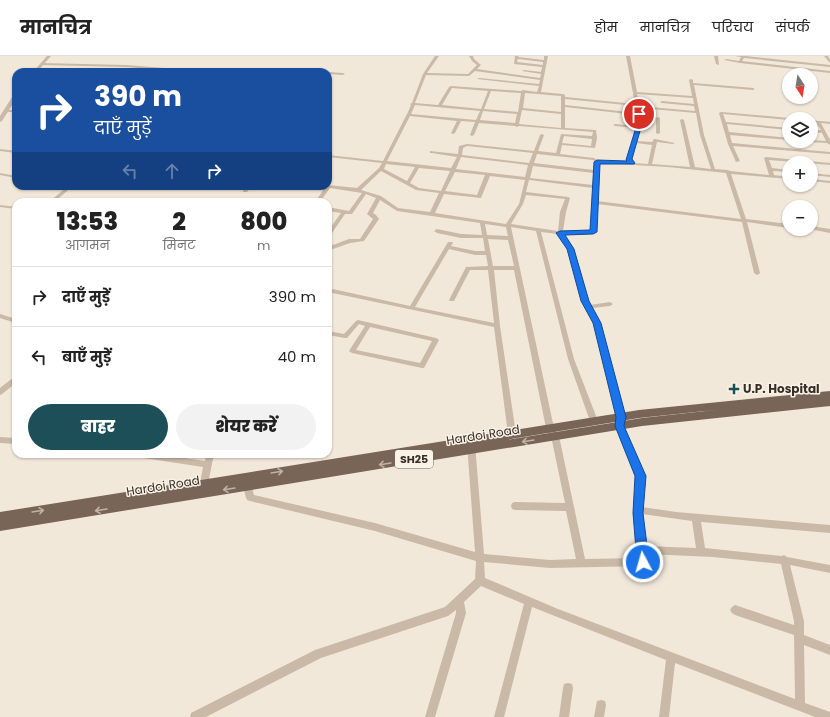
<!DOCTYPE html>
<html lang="hi">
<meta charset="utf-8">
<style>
body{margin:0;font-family:Poppins,"Noto Sans Devanagari",sans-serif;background:#f2f2f2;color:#222;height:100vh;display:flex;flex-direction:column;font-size:15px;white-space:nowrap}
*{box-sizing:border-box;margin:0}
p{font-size:13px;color:#767676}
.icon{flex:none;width:22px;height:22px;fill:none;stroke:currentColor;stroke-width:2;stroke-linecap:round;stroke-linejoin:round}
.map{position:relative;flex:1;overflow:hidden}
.drawer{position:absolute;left:12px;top:142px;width:320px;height:260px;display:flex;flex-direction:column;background:#fff;border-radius:12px;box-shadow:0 1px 3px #0004}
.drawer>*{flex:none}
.hud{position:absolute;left:12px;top:12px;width:320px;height:122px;border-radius:12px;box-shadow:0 1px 3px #0004;background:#1a4fa0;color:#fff;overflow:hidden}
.needle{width:26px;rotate:168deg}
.tools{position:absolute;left:782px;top:12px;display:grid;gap:8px}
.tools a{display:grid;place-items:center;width:36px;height:36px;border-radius:50%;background:#fff;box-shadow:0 1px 3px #0004;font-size:20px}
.pin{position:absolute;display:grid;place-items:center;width:34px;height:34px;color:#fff;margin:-17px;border:2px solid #fff;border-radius:50%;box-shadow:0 1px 4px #0007}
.me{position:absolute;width:44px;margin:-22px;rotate:354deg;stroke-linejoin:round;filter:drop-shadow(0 0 3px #0008)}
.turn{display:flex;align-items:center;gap:14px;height:84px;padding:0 16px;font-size:18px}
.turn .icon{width:52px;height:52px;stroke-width:2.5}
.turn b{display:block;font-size:28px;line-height:34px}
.lanes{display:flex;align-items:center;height:38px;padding:0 16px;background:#0003;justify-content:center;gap:20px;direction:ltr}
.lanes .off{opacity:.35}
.eta{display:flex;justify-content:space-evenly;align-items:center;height:68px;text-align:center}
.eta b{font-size:24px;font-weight:800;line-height:28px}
.action{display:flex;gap:8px;margin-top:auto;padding:8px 16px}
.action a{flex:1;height:46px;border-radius:24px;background:#1c4f58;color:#fff;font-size:16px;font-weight:800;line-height:46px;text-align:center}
.action a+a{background:#f2f2f2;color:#222}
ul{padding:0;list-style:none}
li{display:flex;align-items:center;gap:12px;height:60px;padding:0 16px;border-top:1px solid #e0e0e0}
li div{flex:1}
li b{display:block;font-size:15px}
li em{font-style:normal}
header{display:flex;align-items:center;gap:24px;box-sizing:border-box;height:56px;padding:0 20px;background:#fff;border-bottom:1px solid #e0e0e0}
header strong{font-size:19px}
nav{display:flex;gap:22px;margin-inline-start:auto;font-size:14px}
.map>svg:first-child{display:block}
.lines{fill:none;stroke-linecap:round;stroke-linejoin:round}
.minor{fill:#cab9a6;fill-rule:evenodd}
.tertiary{fill:#cab9a6;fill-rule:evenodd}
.primary{fill:#786558;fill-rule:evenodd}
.oneway{stroke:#bfb3a6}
.route{fill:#1a73e8;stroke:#114b97}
.poi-dot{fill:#1c4f58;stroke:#f9f2e6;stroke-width:1.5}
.labels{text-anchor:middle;stroke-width:3;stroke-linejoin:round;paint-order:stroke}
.shield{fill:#f9f2e6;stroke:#706860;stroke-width:1}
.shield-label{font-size:11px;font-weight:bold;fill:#362d27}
.poi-label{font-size:12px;font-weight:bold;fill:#362d27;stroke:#f9f2e6;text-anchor:start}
.street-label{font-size:12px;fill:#362d27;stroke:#f9f2e6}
</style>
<header>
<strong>मानचित्र</strong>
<nav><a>होम</a><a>मानचित्र</a><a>परिचय</a><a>संपर्क</a></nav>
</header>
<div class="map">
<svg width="830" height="661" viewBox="0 0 830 661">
<rect width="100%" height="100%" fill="#f2e8da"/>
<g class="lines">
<path class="minor" d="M435,0H439L427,17L468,18L477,9L472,5L469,0H473L474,3L481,9L477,13L540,22L541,18L522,15L524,14L541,16L542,11L514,8L515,0H519L518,1L544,4V0H548L541,36L563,38L565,39V41L635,48L626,0H630L637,36L692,40L689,24L691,23L693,24V27L754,32V34H753L694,29L704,79L715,113L728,114L730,115L769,119L764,102L766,101L830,107V109L769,104L772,112L789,114V116L773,115L774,119L789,121V123L731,118L746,163L789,168V172L747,166L760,217L759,218L757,219L754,217L742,166L597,148L595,177L564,178L574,193L588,245L590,249L610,246L613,248L610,250L592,252L600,267L625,361L624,370L644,420L642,451L676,456L830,469V477L701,466L705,492L782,500L784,499L787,501L830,509V517L790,509L804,565V579L830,589V599L804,589L805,647L830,656V661H815L675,607L669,661H659L666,604L532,551L504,661H494L524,548L481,530L464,546L466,557L435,661H425L456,557V554L448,560L321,602L206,661H190L191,657L315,594L445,551L475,523L476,505L375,475L250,445L247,444C245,440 243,432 245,428L248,427L251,428L254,439L375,467L475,496L467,388L468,386L471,385L474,386L475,388L484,498L550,504L576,503L566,455L515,454L512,453L511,450L512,447L515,446L565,447L551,380L546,372L514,214H494L500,270L516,378L515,380H509L508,378L494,271L328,236V232L410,250L448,186H452L453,187L451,190L475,195H485L483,182H461L437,177L434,175L437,173L461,178L482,179L480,167L397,155L380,144L373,157L376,159L379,163L364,185L350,187L333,193L328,192V188L333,189L349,183H360L373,163L367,158L376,142L366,138L352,158H345L330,180L328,181V175L341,157L328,155V151L349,155L362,137L330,132L320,146H315L326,130H328V129L357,132L379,112L382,107L328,101V99L383,105L408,56L411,49L410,48L412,47L423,18ZM518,3L543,6V9L517,6ZM475,15L540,24L539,28L479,22L477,23L539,30L537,36L523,34L521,35L451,30L449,31L438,49L415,47L426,19L469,20ZM452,32L488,35L481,53L442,49ZM491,35L521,37L518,56L484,53ZM525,37L561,40V56L523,52ZM637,38L693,42L694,48L662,45L660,46L662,47L694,50L695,55L639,50ZM565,43L636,50L637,57L565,49ZM415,49L480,55L476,64L411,58ZM565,51L637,59V70L615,68L613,69L615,70L636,72L627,104L629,106L598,105L594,102L560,98L562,89L595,92L597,82L596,74L565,72ZM640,52L696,57L700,79L711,113L695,111L684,64L682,63L680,64L690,111L652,108L657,86L673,88L675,87L655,83H654L652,86L636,85L641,68ZM522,54L561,58V72L519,68ZM483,55L517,58L515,67L480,64ZM410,60L457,65L451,77L453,78L455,77L461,65L475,66L470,79L472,80L474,79L479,67L515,70L517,71L519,70L593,76L592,80L561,78L556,97L538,95L544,79L542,78L540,79L534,95L467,88L459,90L458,98L430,95V97H432L457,101L451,112L387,105ZM564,80L592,83L591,90L562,87ZM636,87L652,89L648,108L634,107L631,104ZM467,90L533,97L529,107L462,99L463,92ZM537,98L593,104L595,106L594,114L534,107ZM461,101L528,109L525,121L456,113ZM599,107L668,111L726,117L741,163L597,145ZM386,108L415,111L407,125L384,113ZM533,110L594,117L593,129L530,122ZM419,112L450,115L441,135L419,132L410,127ZM381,115L416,134L439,137L430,156L398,152L381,140L361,134ZM455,116L485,119L477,139L445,135ZM490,120L525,124L519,148L506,168L435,157L444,138L481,142ZM529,124L593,132L590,174L563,175L566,156L570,142L568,141L526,136ZM526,139L565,143L560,156L558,175L511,168L523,148ZM485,168L506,171L508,180L487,179ZM511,171L536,175L568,303L590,365L591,367H597L598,365L574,303L541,176L558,178L568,193L582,245L594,267L617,361L616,370L636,420L634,457L638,502L585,503L559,380L554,372ZM488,183L508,184L514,210H493ZM449,193L475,199H486L488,210L466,211L449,244L450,245H454L470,214H488L494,267L415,251ZM642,458L692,465L696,492L646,490ZM647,498L713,501L781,508L794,565V569L735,549L732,551L730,554L732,557L735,559L794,579L795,643L558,553L485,522L484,506L550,512L643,510L646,509L647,506Z
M714,0H718L719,9L716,8Z
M735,0H746L830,9V11L744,2L742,5L830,15V17L740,7L724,4L726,3L739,5L741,1Z
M824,0H828L830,4V7Z
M41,7L126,9L177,13L282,15L284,16L177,15L126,11L40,9Z
M328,16L343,17L345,18L343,19L328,18Z
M6,54H16V56H5L4,55Z
M721,56L789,62L791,63H789V64L723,58L726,66L789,72V74L727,68L729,76L789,82V84L730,79L732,87L830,96V98L733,90L740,105L736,106L728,88L719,57Z
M658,61L660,62V77L658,78L656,77V62Z
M811,64L830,66V68L821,67L830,84V89L827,87L809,86V85H811V84L826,85L822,77L811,76V74H821L816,67L811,66Z
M0,93L16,95V97L0,95Z
M0,117L16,120V122L0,119Z
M811,117L830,119V121L811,119Z
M811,123L830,125V127L811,125Z
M68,130H73L54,146H49Z
M247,130H252L247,136H243V135Z
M0,149L16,151V153L0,151Z
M811,170L830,173V177L809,173H811Z
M0,258L16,263V267L0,262Z
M358,264L436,282L439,284L424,312H422L352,297L349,295L365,270L359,268L347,282H345L328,279V275L344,278L356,265ZM370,271L432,285L420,307L356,294Z
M14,321H16V327L2,338L0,339V332Z
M0,381L16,382V388L0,387Z
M133,398H157L205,405L206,398H214L207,433L206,435L203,436L200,435L199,433L203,411L137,401L134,400Z
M568,627L572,628L573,632L569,661H559L563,632L564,628Z
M601,644L605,645L606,649L604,661H594L597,645Z"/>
<path class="tertiary" d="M47,0H51L37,16H33Z
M16,38V43L2,65L0,66V60L14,38Z"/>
<path class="primary" d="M830,335V350L642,370L0,475V456L639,354ZM724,353L642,362L481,388L639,362Z"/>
</g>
<defs><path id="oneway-shaft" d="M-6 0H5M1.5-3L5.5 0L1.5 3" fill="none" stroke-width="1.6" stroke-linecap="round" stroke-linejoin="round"/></defs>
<g class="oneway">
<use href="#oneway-shaft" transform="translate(528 385) rotate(171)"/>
<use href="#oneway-shaft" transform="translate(385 408) rotate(171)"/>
<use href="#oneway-shaft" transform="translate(277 416) rotate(-9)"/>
<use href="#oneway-shaft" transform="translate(229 433) rotate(171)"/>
<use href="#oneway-shaft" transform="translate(101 454) rotate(171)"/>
<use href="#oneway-shaft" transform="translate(38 455) rotate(-9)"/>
</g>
<path class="route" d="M639,57L642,58V68L632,103L635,107L634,108H600L597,176L593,178L565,179L574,193L589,245L601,267L626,361L624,370L646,420L643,457L649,506L647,509L643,511L639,509L637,506L633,457L635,420L615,370L616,361L593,267L581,245L567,193L556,177L560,175L590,174L594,106L597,104L627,105L626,104L637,68V58Z"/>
<path class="poi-dot" d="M732 327h4v4h4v4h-4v4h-4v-4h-4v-4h4z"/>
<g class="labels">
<rect class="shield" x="395" y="394" width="38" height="18" rx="3"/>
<g class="shield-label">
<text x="414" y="407">SH25</text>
</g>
<g class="poi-label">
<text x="743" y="337">U.P. Hospital</text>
</g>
<g class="street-label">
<text transform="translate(483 379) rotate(-9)" y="4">Hardoi Road</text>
<text transform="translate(163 430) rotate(-9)" y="4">Hardoi Road</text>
</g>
</g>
</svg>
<div class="tools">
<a><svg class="needle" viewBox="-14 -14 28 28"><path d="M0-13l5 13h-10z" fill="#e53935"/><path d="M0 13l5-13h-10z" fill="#767676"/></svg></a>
<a><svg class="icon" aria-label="layers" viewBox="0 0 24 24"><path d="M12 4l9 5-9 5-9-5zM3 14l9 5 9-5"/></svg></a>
<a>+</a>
<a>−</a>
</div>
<div class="pin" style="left:639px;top:58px;background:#d93025"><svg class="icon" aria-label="arrive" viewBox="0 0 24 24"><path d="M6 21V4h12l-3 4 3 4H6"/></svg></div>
<svg class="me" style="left:643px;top:506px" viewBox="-20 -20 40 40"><circle r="17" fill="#1a73e8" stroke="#fff" stroke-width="3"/><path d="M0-11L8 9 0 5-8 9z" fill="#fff"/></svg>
<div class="hud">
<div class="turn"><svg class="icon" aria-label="right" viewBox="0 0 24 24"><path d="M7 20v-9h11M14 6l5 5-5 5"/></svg><div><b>390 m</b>दाएँ मुड़ें</div></div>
<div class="lanes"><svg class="icon off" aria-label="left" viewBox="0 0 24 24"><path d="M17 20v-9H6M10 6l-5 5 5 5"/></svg><svg class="icon off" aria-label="ahead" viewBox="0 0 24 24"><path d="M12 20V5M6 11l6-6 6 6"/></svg><svg class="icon" aria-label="right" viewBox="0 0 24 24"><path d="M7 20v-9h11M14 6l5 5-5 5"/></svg></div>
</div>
<section class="drawer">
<div class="eta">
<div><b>13:53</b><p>आगमन</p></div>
<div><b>2</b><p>मिनट</p></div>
<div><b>800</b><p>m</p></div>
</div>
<ul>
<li><svg class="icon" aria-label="right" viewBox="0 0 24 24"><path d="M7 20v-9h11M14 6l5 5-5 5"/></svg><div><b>दाएँ मुड़ें</b></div><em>390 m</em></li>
<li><svg class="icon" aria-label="left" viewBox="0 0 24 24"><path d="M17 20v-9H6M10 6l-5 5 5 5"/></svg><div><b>बाएँ मुड़ें</b></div><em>40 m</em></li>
</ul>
<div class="action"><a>बाहर</a><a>शेयर करें</a></div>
</section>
</div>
